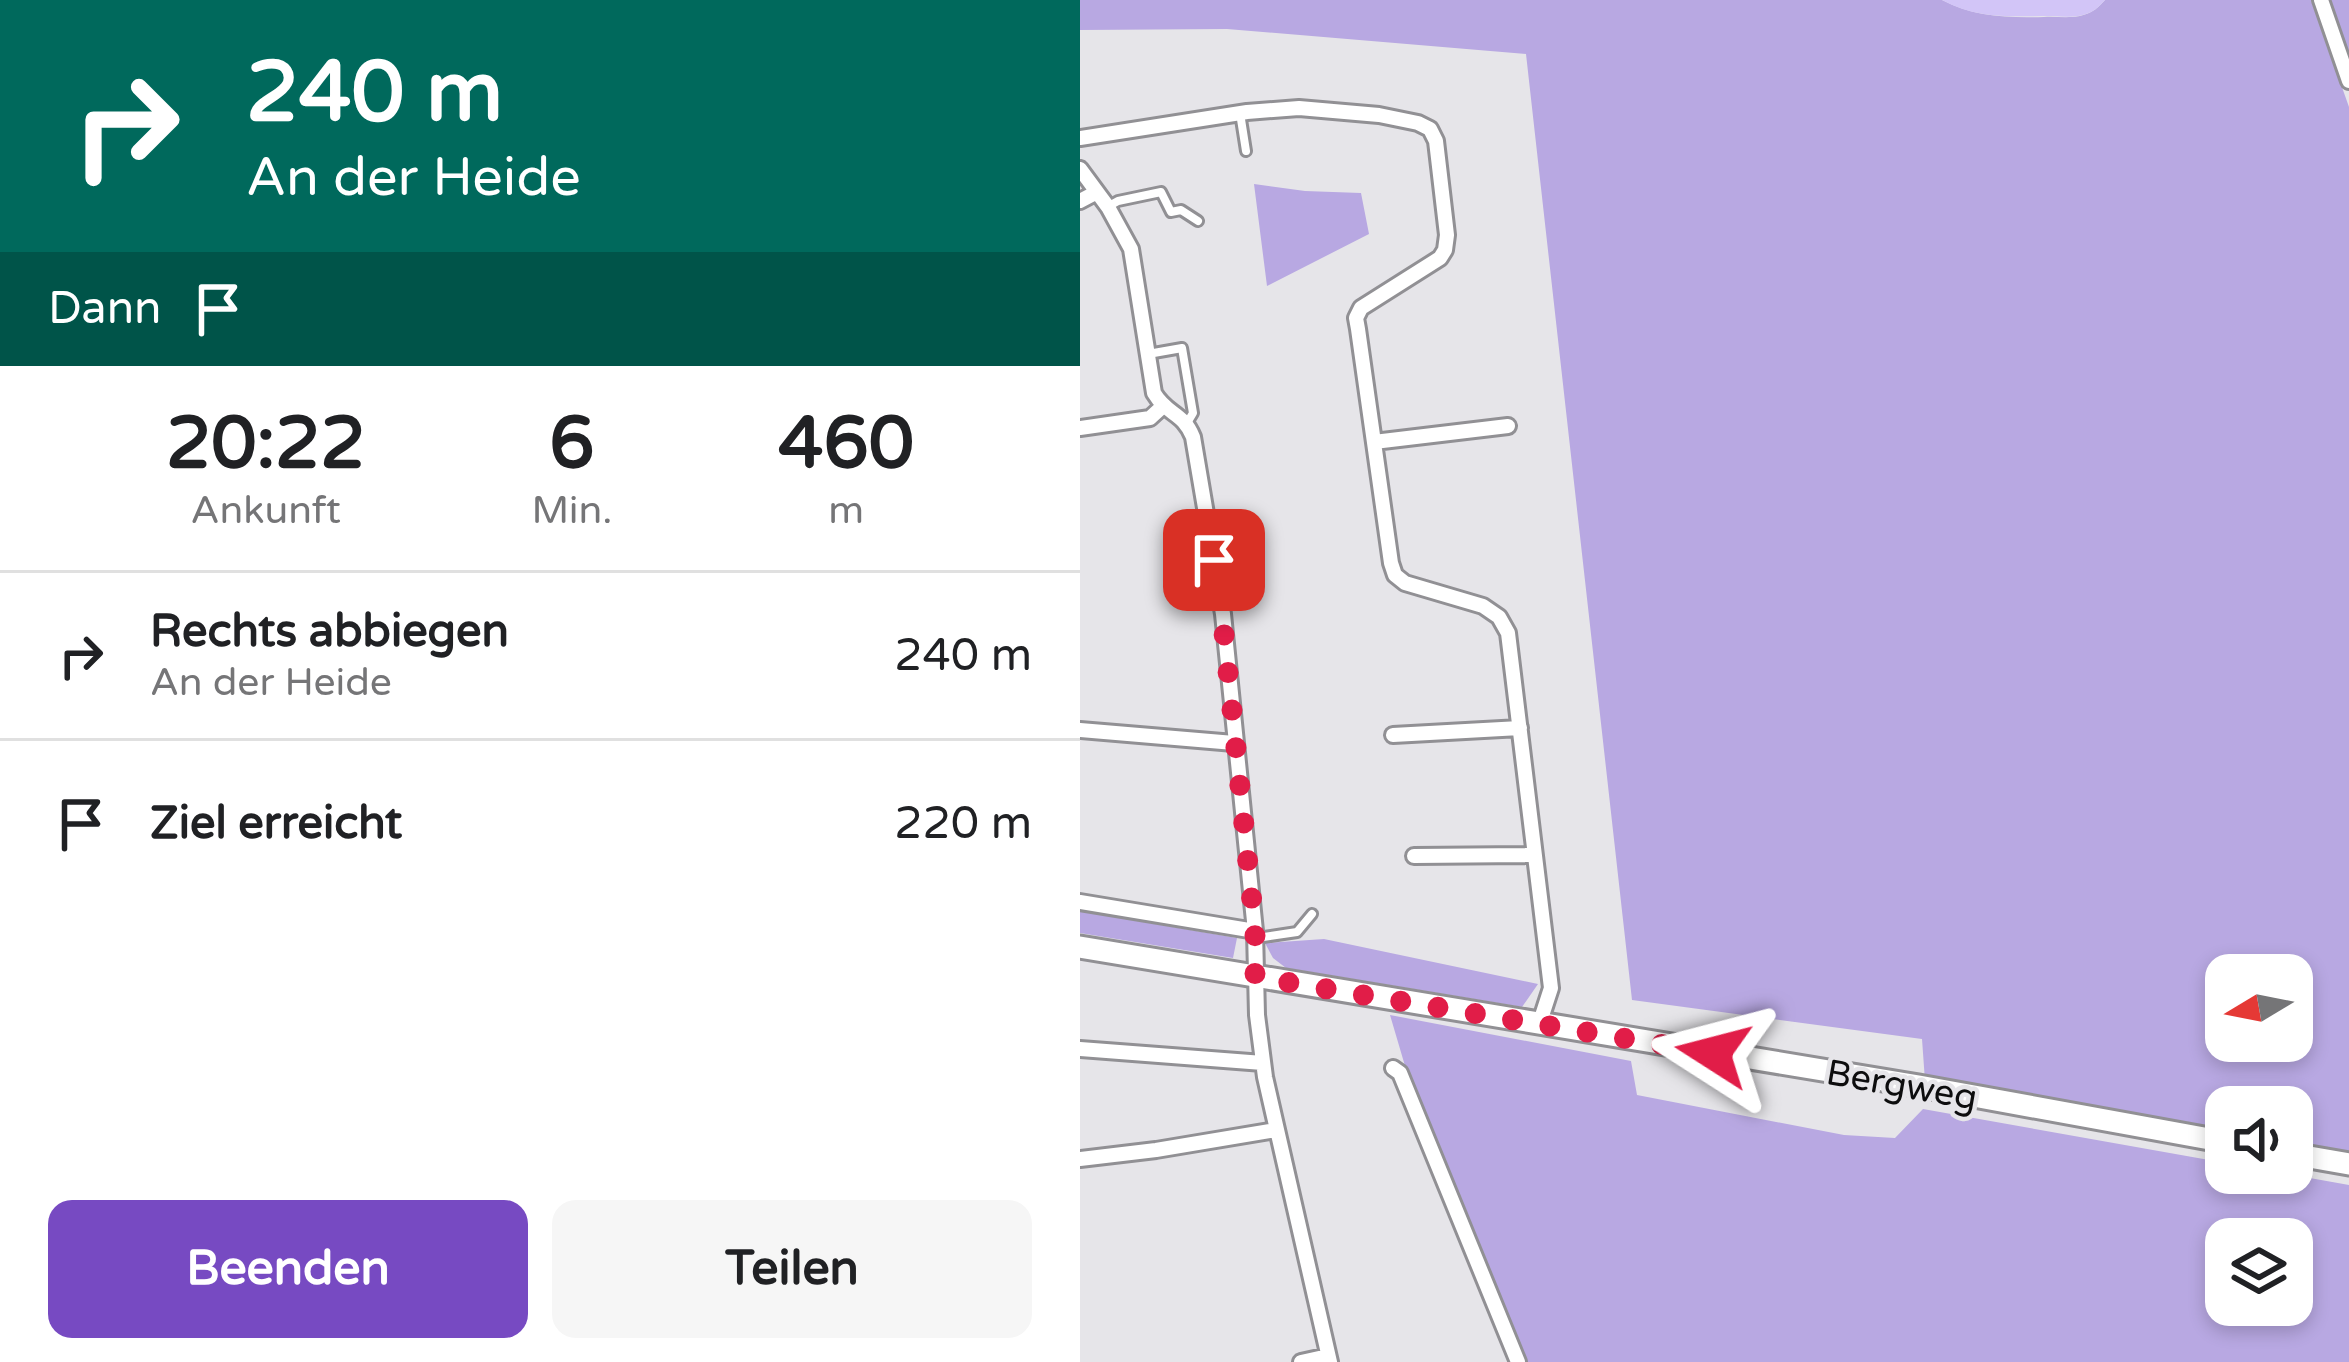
<!DOCTYPE html>
<html lang="de">
<style>
body{margin:0;font-family:"Varela Round",sans-serif;background:#f6f6f6;color:#202124;height:100vh;display:flex;flex-direction:column;font-size:45px;white-space:nowrap}
*{box-sizing:border-box;margin:0}
p{font-size:39px;color:#757577}
.icon{flex:none;width:66px;height:66px;fill:none;stroke:currentColor;stroke-width:2;stroke-linecap:round;stroke-linejoin:round}
.map{position:relative;flex:1;overflow:hidden}
.drawer{display:flex;flex-direction:column;background:#fff;width:1080px}
.drawer>*{flex:none}
.banner{background:#00695c;color:#fff;overflow:hidden}
.needle{width:78px;rotate:260deg}
.buttons{position:absolute;left:1125px;top:954px;display:grid;gap:24px}
.buttons a{display:grid;place-items:center;width:108px;height:108px;border-radius:24px;background:#fff;box-shadow:0 6px 18px #0003;font-size:60px}
.pin{position:absolute;display:grid;place-items:center;width:102px;height:102px;color:#fff;margin:-51px;border-radius:24px;box-shadow:0 6px 18px #0006}
.me{position:absolute;width:132px;margin:-66px;rotate:279deg;stroke-linejoin:round;filter:drop-shadow(0 0 9px #0008)}
.turn{display:flex;align-items:center;gap:42px;height:252px;padding:0 48px;font-size:54px}
.turn .icon{width:156px;height:156px;stroke-width:2.5}
.turn b{display:block;font-size:84px;line-height:102px}
.then{display:flex;align-items:center;height:114px;padding:0 48px;background:#0003;gap:24px;font-size:45px}
.eta{display:flex;justify-content:space-evenly;align-items:center;height:204px;text-align:center}
.eta b{font-size:72px;font-weight:700;line-height:84px}
.primary-button{display:flex;gap:24px;margin-top:auto;padding:24px 48px}
.primary-button a{flex:1;height:138px;border-radius:24px;background:#774ac2;color:#fff;font-size:48px;font-weight:700;line-height:138px;text-align:center}
.primary-button a+a{background:#f6f6f6;color:#202124}
ul{padding:0;list-style:none}
li{display:flex;align-items:center;gap:36px;height:168px;padding:0 48px;border-top:3px solid #e0e0e0}
li div{flex:1}
li b{display:block;font-size:45px}
li em{font-style:normal}
main{display:flex;flex:1;min-height:0}
.map>svg:first-child{display:block}
.green{fill:#b8a8e2;fill-rule:evenodd}
.water{fill:#d2c5f7}
.lines{fill:none;stroke-linecap:round;stroke-linejoin:round}
.service-casing{stroke:#919094;stroke-width:14}
.minor-casing{stroke:#919094;stroke-width:20}
.secondary-casing{stroke:#919094;stroke-width:27}
.service{stroke:#fff;stroke-width:8}
.minor{stroke:#fff;stroke-width:14}
.secondary{stroke:#fff;stroke-width:21}
.route{stroke:#e11d48;stroke-width:21;stroke-dasharray:0 37.8}
.labels{text-anchor:middle;stroke-width:9;stroke-linejoin:round;paint-order:stroke}
.street-label{font-size:36px;fill:#0d0d0e;stroke:#e6e5e9}
</style>
<main>
<section class="drawer">
<div class="banner">
<div class="turn"><svg class="icon" aria-label="right" viewBox="0 0 24 24"><path d="M7 20v-9h11M14 6l5 5-5 5"/></svg><div><b>240 m</b>An der Heide</div></div>
<div class="then">Dann<svg class="icon" aria-label="arrive" viewBox="0 0 24 24"><path d="M6 21V4h12l-3 4 3 4H6"/></svg></div>
</div>
<div class="eta">
<div><b>20:22</b><p>Ankunft</p></div>
<div><b>6</b><p>Min.</p></div>
<div><b>460</b><p>m</p></div>
</div>
<ul>
<li><svg class="icon" aria-label="right" viewBox="0 0 24 24"><path d="M7 20v-9h11M14 6l5 5-5 5"/></svg><div><b>Rechts abbiegen</b><p>An der Heide</p></div><em>240 m</em></li>
<li><svg class="icon" aria-label="arrive" viewBox="0 0 24 24"><path d="M6 21V4h12l-3 4 3 4H6"/></svg><div><b>Ziel erreicht</b></div><em>220 m</em></li>
</ul>
<div class="primary-button"><a>Beenden</a><a>Teilen</a></div>
</section>
<div class="map">
<svg width="1269" height="1362" viewBox="0 0 1269 1362">
<rect width="100%" height="100%" fill="#e6e5e9"/>
<path class="green" d="M0,0H862C894,17 928,18 964,17C980,16 996,20 1011,12C1017,9 1021,4 1025,0H1231L1269,107V1155L1212,1145V1107H1146V1133L845,1081L842,1039L552,1000L446,54L147,29L0,30ZM1146,975H1212V1041H1146Z
M1248,0H1269V60Z
M174,184L225,191L281,193L289,234L187,286Z
M0,911L157,938L153,958L0,933Z
M244,939L458,984L442,1007L206,968L193,958L185,943Z
M310,1015L551,1061L557,1095L764,1135L815,1138L843,1109L1146,1163V1173H1202L1269,1185V1362H442L333,1093ZM1146,1239H1212V1305H1146Z"/>
<path class="water" d="M862,0H1025C1021,4 1017,9 1011,12C999,18 986,17 973,16C934,16 898,20 862,0Z"/>
<g class="lines">
<g class="service-casing">
<path id="service" d="M160,113L166,151
M29,206L38,201L81,192L91,212L101,210L118,221
M68,354L102,348L113,413L107,423
M177,938L217,932L232,914"/>
</g>
<g class="minor-casing">
<path id="minor" d="M1241,0L1269,81
M0,138L167,112L219,108L299,115L338,123L350,129L356,141L367,235L365,250L360,258L281,308L276,318L278,329L311,563L315,575L325,583L403,606L419,617L428,633L471,988L459,1025
M0,169L28,207L51,249L74,393C87,415 103,412 113,437L143,614L175,931L177,1015L185,1077L250,1362
M0,201L17,192
M0,428L70,418L82,407
M294,442L428,426
M0,730L154,743
M313,735L440,728
M334,856L455,855
M0,902L175,931
M0,1049L183,1063
M313,1068L320,1073L438,1362
M0,1159L76,1150L196,1130
M221,1362L248,1356"/>
</g>
<g class="secondary-casing">
<path id="secondary" d="M0,947L839,1086L1146,1142
M1212,1154L1269,1164"/>
</g>
<use href="#service" class="service"/>
<use href="#minor" class="minor"/>
<use href="#secondary" class="secondary"/>
</g>
<g class="lines">
<path class="route" d="M134,560L142,614L175,931V977L633,1053"/>
</g>
<g class="labels">
<g class="street-label">
<text transform="translate(822 1084) rotate(10)" y="13">Bergweg</text>
</g>
</g>
</svg>
<div class="buttons">
<a><svg class="needle" viewBox="-14 -14 28 28"><path d="M0-13l5 13h-10z" fill="#e53935"/><path d="M0 13l5-13h-10z" fill="#757577"/></svg></a>
<a><svg class="icon" aria-label="sound" viewBox="0 0 24 24"><path d="M4 9h4l5-4v14l-5-4H4zM17 9q2 3 0 6"/></svg></a>
<a><svg class="icon" aria-label="layers" viewBox="0 0 24 24"><path d="M12 4l9 5-9 5-9-5zM3 14l9 5 9-5"/></svg></a>
</div>
<div class="pin" style="left:134px;top:560px;background:#d93025"><svg class="icon" aria-label="arrive" viewBox="0 0 24 24"><path d="M6 21V4h12l-3 4 3 4H6"/></svg></div>
<svg class="me" style="left:633px;top:1053px" viewBox="-20 -20 40 40"><path d="M0-17L14 15 0 8-14 15z" fill="#e11d48" stroke="#fff" stroke-width="4"/></svg>
</div>
</main>
